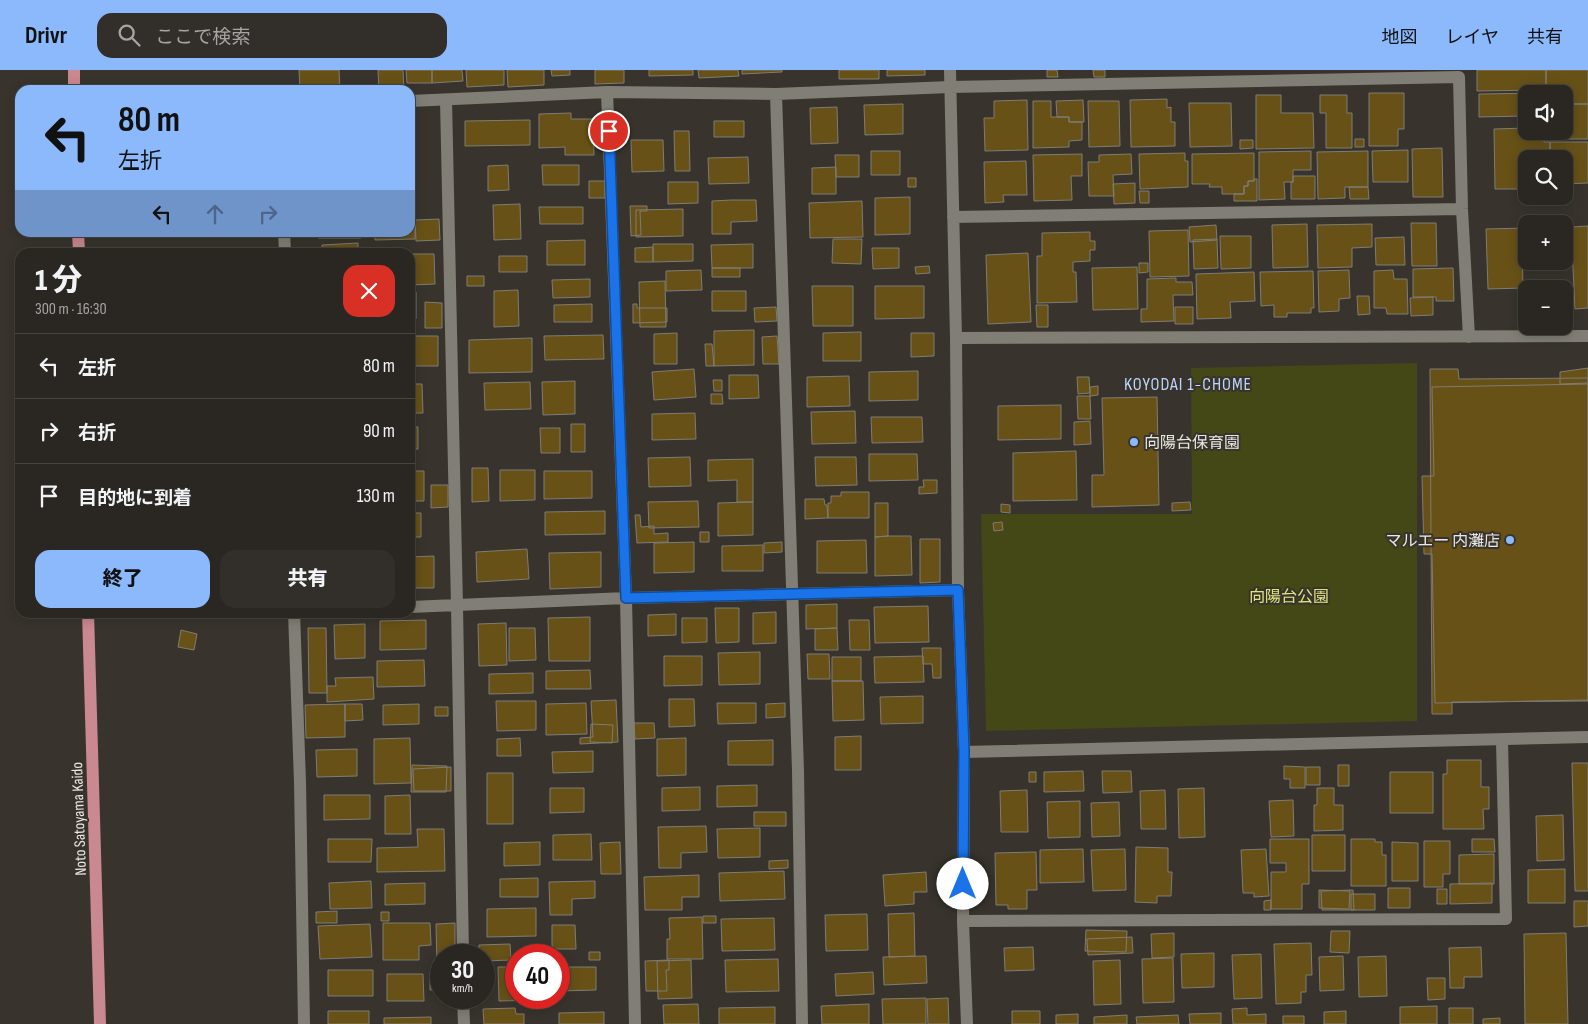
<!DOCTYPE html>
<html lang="ja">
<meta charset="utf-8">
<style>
body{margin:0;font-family:"Sofia Sans Condensed","Noto Sans JP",sans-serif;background:#322f2a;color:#f1f3f6;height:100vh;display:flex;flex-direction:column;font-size:19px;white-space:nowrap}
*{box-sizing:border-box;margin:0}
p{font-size:16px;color:#a5a5a5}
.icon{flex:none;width:28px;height:28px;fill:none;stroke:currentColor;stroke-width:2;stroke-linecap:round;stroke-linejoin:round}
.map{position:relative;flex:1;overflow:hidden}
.panel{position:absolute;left:15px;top:178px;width:400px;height:370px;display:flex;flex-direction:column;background:#2a2722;border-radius:15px;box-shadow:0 2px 12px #0003,0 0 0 1px #464440}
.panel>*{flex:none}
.banner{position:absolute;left:15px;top:15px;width:400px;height:152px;border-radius:15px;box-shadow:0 2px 12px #0003,0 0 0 1px #464440;background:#8bb9fc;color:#111;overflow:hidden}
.controls{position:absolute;left:1518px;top:15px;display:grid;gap:10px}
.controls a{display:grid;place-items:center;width:55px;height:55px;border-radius:10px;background:#2a2722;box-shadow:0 2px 12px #0003,0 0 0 1px #464440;font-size:25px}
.speed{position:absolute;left:430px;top:874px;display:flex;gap:10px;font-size:25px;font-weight:700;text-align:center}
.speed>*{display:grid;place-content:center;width:65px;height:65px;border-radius:50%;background:#2a2722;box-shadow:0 2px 12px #0003,0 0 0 1px #464440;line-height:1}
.speed small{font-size:12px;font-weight:400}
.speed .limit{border:8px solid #d22;background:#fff;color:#111}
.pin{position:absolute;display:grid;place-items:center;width:42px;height:42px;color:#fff;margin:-21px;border:2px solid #fff;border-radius:50%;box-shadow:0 1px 5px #0007}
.me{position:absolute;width:55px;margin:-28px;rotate:0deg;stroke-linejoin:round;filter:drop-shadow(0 0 4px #0008)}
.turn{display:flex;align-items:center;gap:18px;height:105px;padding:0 20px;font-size:22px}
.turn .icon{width:65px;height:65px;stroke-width:2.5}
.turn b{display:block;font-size:35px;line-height:42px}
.lanes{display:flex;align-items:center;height:48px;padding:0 20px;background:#0003;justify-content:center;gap:25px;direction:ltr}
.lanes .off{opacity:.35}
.round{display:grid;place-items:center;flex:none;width:52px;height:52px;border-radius:15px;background:#322f2a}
.head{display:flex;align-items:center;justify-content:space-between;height:85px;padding:0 20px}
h1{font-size:30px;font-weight:800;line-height:38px}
.primary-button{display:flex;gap:10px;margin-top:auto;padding:10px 20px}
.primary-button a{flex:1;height:58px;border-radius:15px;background:#8bb9fc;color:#111;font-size:20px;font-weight:800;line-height:58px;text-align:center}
.primary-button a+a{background:#322f2a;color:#f1f3f6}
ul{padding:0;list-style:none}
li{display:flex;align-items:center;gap:15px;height:65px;padding:0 20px;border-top:1px solid #464440}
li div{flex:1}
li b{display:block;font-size:19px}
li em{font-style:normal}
header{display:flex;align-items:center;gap:30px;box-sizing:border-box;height:70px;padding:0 25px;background:#8bb9fc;color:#111}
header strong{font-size:24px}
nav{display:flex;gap:28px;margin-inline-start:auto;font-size:18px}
.search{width:350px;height:45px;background:#322f2a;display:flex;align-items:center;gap:12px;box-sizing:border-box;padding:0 18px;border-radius:15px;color:#a5a5a5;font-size:19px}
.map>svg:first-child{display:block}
.green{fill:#444716}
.building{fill:#675117;stroke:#7f7c73}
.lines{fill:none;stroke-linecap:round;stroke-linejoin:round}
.minor{stroke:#817e75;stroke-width:12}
.major{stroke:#ca8890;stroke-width:12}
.route-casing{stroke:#114b97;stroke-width:12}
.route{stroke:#1a73e8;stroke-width:9}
.poi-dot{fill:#8bb9fc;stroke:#38342d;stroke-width:2}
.labels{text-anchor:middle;stroke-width:4;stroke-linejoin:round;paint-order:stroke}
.poi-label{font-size:16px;fill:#eae8e3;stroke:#38342d;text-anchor:start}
.park-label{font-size:16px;fill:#dee57d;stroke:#38342d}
.street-label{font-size:16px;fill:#eae8e3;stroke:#38342d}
.neighbourhood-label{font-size:18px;letter-spacing:1px;fill:#bcd6fc;stroke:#38342d}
</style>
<header>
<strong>Drivr</strong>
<div class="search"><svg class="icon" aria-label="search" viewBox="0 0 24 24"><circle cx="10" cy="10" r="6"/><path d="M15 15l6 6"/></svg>ここで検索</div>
<nav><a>地図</a><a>レイヤ</a><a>共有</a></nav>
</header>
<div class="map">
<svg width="1588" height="954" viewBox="0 0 1588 954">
<rect width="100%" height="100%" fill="#38342d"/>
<path class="green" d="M1417,293V651L986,661L981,444H1192L1191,298Z"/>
<path class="building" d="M299,0H339L340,20H300Z
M378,0H403L404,20H379Z
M406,0H432V13H407Z
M432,0H462L463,11L432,13Z
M466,0H504V15L467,17Z
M507,0H544V15L508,17Z
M551,0H570V5L552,6Z
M595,0H624V13L595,14Z
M649,0H693V5L649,6Z
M698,0H738L739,6L699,8Z
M742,0H782V2L742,4Z
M839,0H879V9H839Z
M887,0H925V5L887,6Z
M1047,0H1057L1058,7H1047Z
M1093,0H1105V7H1094Z
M1477,0H1546V20L1477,21Z
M1546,0H1588V34H1564V24H1546Z
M1369,23H1404V59H1398V76H1369Z
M1544,23L1526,24V54H1524V46L1479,47V24Z
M1256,25H1281V43H1313L1314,78L1256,79Z
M1320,25H1347V43H1352V78H1326V43H1320Z
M1167,29V38L1171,37V52H1175V76L1131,77L1130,30Z
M1027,30L1028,80L985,81L984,48H994V31Z
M1083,30L1084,52H1069V47H1057L1056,31Z
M1033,31H1051V47H1069V52H1082V70L1069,71V77L1033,78Z
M1088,31H1119L1120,76L1089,77Z
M1189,33H1231L1232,76L1190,77Z
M903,34V64L865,65L864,35Z
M1564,34H1588V69H1546V61H1564Z
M837,37L838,73L811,74L810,38Z
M571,43V49H593L594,85H565V77L539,78V44Z
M530,50V75L465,76V51Z
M714,51H744V67H714Z
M1526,55V61H1544V72H1550V89H1526V119H1495L1494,59L1526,58Z
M674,61H689L690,101H675Z
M1355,69H1364V77H1355Z
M631,70H663L664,101L632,102Z
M1240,70H1253V78L1240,79Z
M1550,72H1588V113L1564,114V89H1550Z
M1442,78L1443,127H1413L1412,79Z
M1408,80V112H1373L1372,81Z
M871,81H900V105H871Z
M1311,81V100H1293V112H1284L1285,129L1259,130V82Z
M1368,81V117H1345V128L1318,129L1317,82Z
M1185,83V91H1188V117L1140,119L1139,84Z
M1254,83V111H1248V116H1244V124H1222V117H1209L1210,114H1192V84Z
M1082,84V106H1071L1072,130L1034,131L1033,85Z
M1131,84L1132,104L1113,105L1114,126H1089L1088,92H1099V85Z
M835,85H859V107H836Z
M748,87L749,113L709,114L708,88Z
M1026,91L1027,125H1003L1004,132L985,133L984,92Z
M508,95L509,120L488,121V96Z
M542,95H579V115H543Z
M836,97V124H812V98Z
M1293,106H1315V129H1291V112H1293Z
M908,108H916V117H908Z
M1254,109H1257V131H1234V124H1244V116H1248V111H1254Z
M589,111H605V128H589Z
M668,112H698V133L668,134Z
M1135,113V133L1114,134L1113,114Z
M1349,117H1368L1369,129H1350Z
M1139,121H1149V133H1140Z
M910,127V164L875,165V128Z
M731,130H756L757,151L731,152V164H712V131Z
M862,131L863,167L810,168L809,133Z
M520,134L521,169L494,170L493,135Z
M630,136H647V141H640L641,165L631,166Z
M539,137H583V154H540Z
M410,138H415V169L375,170V162H410Z
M683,139V166L636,167V140Z
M439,149L440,170L416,171L415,150Z
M1411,153H1436L1437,196H1412Z
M1307,154L1308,197L1273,198L1272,155Z
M1372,154V177L1352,178V197L1318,198L1317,155Z
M1216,155L1217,170L1190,172L1189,157Z
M1588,156V238L1575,239L1571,157Z
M1526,158V175H1522L1523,218L1488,219L1486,159Z
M1188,160L1189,206L1150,207L1149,161Z
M318,162H361V168H318Z
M1090,162V171H1095V180H1090V191L1073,192V202H1076L1077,232L1037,233V186H1042V163Z
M1220,166H1251V198L1221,199Z
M1404,167L1405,195H1376L1375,168Z
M833,169H862L861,194L832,193Z
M1217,169L1218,198L1194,199L1193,170Z
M585,170V195H547V171Z
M358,173V182H322V175Z
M653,174H693V191L653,192Z
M753,174V198H712L711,175Z
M653,177V192H635V178Z
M872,178H899V198L873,199Z
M1028,183L1031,252L988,254L986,185Z
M410,184H434L435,214L410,215Z
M499,186H527V202H499Z
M1139,193H1148V202L1139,203Z
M929,196L930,203L916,204L915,197Z
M1137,197L1138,239L1093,240L1092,198Z
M712,198H740V207H712Z
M1453,198L1454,231H1436V227H1413V199Z
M701,200L702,220L666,221V201Z
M1349,200L1350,228L1339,229V241L1319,242L1318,201Z
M1393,200L1394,209H1407L1408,244H1387L1386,238H1374V201Z
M1313,201L1314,238H1311V243H1287V247H1274V235L1261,236L1260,202Z
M1254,202L1255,231L1230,232L1231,248L1197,249L1196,204Z
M467,206H484V216H467Z
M1176,208V212H1192L1193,225H1173L1174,251L1141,252V239H1147V209Z
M590,209V227L553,228L552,210Z
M1533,210H1546V219H1533Z
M665,211L666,257H640L639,212Z
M812,216H853V256H813Z
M875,216H924V248L875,249Z
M518,220L519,256L494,257V221Z
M712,221H746V241H712Z
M410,222H416V249H410Z
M1357,226H1369L1370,244L1358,245Z
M1433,227V245L1411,246L1410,228Z
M425,232L442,233V258H425Z
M592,234V252H554V235Z
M633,234H637V238H667V252L633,253Z
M1036,235H1048V257H1037Z
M776,237L777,251L755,252L754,238Z
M1175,237H1193V254H1175Z
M754,260V295L714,296V261Z
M861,262V291H823V263Z
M677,263V294H654V264Z
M911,263H934V286L911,287Z
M603,265L604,289L545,290L544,266Z
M410,266H438V296H410Z
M777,266L779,294H763L762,267Z
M532,268V302L469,303V270Z
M705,274H712L714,296H706Z
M1588,298V313L1560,314V302Z
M694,299L696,327L654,330L652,302Z
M1430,299H1458L1459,309L1588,308V631L1452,632V644H1432Z
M918,301V330L869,331V302Z
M729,305H758L759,328L729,329Z
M849,306L850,336L807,337V307Z
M1077,307H1089L1090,323L1078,324Z
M713,310H722V321H714Z
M575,311V344L543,345L542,312Z
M530,312L531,339L485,340L484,313Z
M410,314H422L423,343H410Z
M1588,314V630L1435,633L1432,484H1424L1422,406H1434L1432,317Z
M1098,316V325L1090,326V317Z
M711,324H722L723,334H711Z
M1077,326H1090L1091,349H1078Z
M1157,327L1159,435L1092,437V405H1104L1102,328Z
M1061,335V369L998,370V336Z
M855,341L856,373L812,374L811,342Z
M695,343L696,369L652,370V344Z
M871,347H922L923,372L872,373Z
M1090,351L1091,374L1074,375V352Z
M571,354H585V382H571Z
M410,357H418V379L410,380Z
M540,358H560V383H541Z
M1076,381L1077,430L1013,431V383Z
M869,384H917L918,410L869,411Z
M690,387L691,416L649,417L648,388Z
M815,387H856L857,415L816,416Z
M753,389V432H737V410L708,411V390Z
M472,398H488L489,431L472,432Z
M500,400H535V430L500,431Z
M410,401H424V431H410Z
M544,401H592V428L544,429Z
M923,410H937V423L919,424V417H924Z
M431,415H448V437L431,438Z
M841,422H869V448H828V433H831V426H841Z
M805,429H824L825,435H827L828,448L805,449Z
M698,431L699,457L649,458L648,432Z
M753,432V465L718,466V433Z
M1190,432L1191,440L1172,441V433Z
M875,433H888V466L875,467Z
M1001,434L1010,435V443L1001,442Z
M605,441V464L545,465V442Z
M410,443H421V467H410Z
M635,445H640L641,457L654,456V464L668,463V472L637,473Z
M1002,452L1003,460L994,461L993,453Z
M700,462H709V472H700Z
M888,466H911L912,505L875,506V467Z
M920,469H940V512L920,513Z
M866,470L867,503H817V471Z
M694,472V502L654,503V473Z
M782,472V482L764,483V473Z
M763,475V501H722V476Z
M527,479L529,509L477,512L476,482Z
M601,482V517L550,519L549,483Z
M434,486V518H410V487Z
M837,534V558L806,559V535Z
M928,536L929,572L875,573L874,537Z
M715,538H739V572L716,573Z
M776,542V573L753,574V543Z
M676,544V565L648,566V545Z
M590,547V591H549L548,548Z
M682,548H707V572L682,573Z
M426,550V579L380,580V551Z
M849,550H869L870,580H850Z
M506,553L507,595L479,596L478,554Z
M365,554V588L335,589L334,555Z
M308,558H326L327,623H309Z
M509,558H535L536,590L509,591Z
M837,558L838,580H815V559Z
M181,560L197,564L194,580L178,577Z
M922,578H941V608H933L932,594H923Z
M760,582V614L719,615L718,583Z
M807,584H829L830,609H808Z
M664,586H702V615L664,616Z
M923,586L924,612L875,613L874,587Z
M832,587H861V611H832Z
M424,590L425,616L377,617V591Z
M590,600L591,619H546V601Z
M533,603V623L489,624V604Z
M373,607L374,629L327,632V616H336L335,608Z
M832,611H863L864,650L833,651Z
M923,626V653L881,654L880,627Z
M669,629H694L695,656L669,657Z
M616,630L618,672L580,674V668L593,667L591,631Z
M496,631H536V660L497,661Z
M586,633L587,664L546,665V634Z
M717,633H756V653L718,654Z
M785,633V647L766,648V634Z
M345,634H362L363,650L345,651Z
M345,634V667L306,668L305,635Z
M419,634V654L383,655V635Z
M435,637H448V646H435Z
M634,653H654L655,668L635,669Z
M591,654L613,655L612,673L590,672Z
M861,666V700H835V667Z
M410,668L411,713L374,714V669Z
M520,668L521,686H497V669Z
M686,668V705L657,706V669Z
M773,670V695H728V671Z
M357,679V706L317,707L316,680Z
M593,681V702L553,703L552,682Z
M1447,690H1481V717H1489V739H1483L1484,759H1443V704H1447Z
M1572,693H1588V821H1575Z
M412,695L447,696L446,722H411Z
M1338,695H1349V716H1338Z
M1284,696L1305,697V718H1290V709H1284Z
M451,697V721H414L413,699Z
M1306,697H1320V715H1306Z
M1083,701L1084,721L1044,722V702Z
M1102,701H1131L1132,722L1103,723Z
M1029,702H1036V712H1029Z
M1390,702H1433V743H1390Z
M487,703H513V754H487Z
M757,715V736L717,737V716Z
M700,717V740L662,741V718Z
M550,718H584V742L550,743Z
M1204,718L1205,767L1179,768L1178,719Z
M1317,718H1334V735H1343V760L1314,761V735H1317Z
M1027,720L1028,762H1001L1000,721Z
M1165,720L1166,759H1141L1140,721Z
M324,725H370V749L324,750Z
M410,725L411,764H385V726Z
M1293,730L1294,766L1271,767L1269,731Z
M1080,731V767L1048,768L1047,732Z
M1119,732L1120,766L1092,767L1091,733Z
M754,742H786V756H754Z
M1563,745L1564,790L1537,791L1536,746Z
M706,756L707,782L681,783V798H659L658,757Z
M760,758V787L718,788L717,759Z
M417,759H444L445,801L377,802V778L418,777Z
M591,764L592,790H553V765Z
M1312,765H1345V801H1312Z
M328,769H372L371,792H328Z
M1270,769H1309V814H1302V839H1271V802H1286V793H1270Z
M1351,769H1375V772H1382V785H1386V816H1351Z
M1472,769H1494L1495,782H1472Z
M1424,771H1450V804H1443V817H1424Z
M540,772V795L504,796V773Z
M620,772L621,804H601L600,773Z
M1392,772L1418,773V811H1392Z
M1136,777L1168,778V802H1172L1171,826H1157V833L1135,832Z
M1083,779L1084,812L1040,813V780Z
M1125,779L1126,820L1093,821L1091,780Z
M1266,779L1269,826L1254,827V823H1243L1241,780Z
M1036,782L1037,820H1027V839H1008V835H996L995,783Z
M1494,784V814H1459V785Z
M788,790V798L769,799V791Z
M1565,799V833H1528V800Z
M784,801L785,829L720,831L719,803Z
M926,802L927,822H914V834L885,836L883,805Z
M699,805V827H682V840H645L644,807Z
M538,808V827H500V809Z
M371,811L372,838L330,839L329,813Z
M595,811V828L572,829V845H550L549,812Z
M425,813V834L385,835V814Z
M1492,813V833L1450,834V814Z
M1388,818H1410V838H1388Z
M1437,819H1447V834H1437Z
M1319,820L1350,821L1349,839L1319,838Z
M1353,820L1354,840H1322L1321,821Z
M1351,824H1375V840H1351Z
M1271,830V840H1264V831Z
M1574,831H1588V856L1574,857Z
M536,838V866L487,867V839Z
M337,841V853H316V842Z
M381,842H389V851H381Z
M914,843L915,886L889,887L888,844Z
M867,844L868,880L826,881L825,845Z
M703,846H716V853H703Z
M702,847L703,889H667V869H670L669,848Z
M774,848L775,880L722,881L721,849Z
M383,853H430L431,875L419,876V890H383Z
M455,853V885H441V895H437L436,854Z
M370,854L372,887L320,889L318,856Z
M552,855H575L576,879H552Z
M1086,860L1127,861L1126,882L1085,881Z
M1331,861H1350L1349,883L1330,882Z
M1174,863V887L1152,888L1151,864Z
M1566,863L1568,954H1525L1524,864Z
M1132,867L1133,883L1088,885L1087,869Z
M1311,873L1312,905H1306V922H1301V933L1276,934L1274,874Z
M510,874L511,890L484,891V885H479V875Z
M1033,877L1034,900L1005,901L1004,878Z
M1481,877L1482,907H1464V918H1450L1449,878Z
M589,882H600V890H589Z
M1214,883V917L1182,918L1181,884Z
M1261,884L1262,928L1234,929L1232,885Z
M926,886L927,913L884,915L883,887Z
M1343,886L1344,920L1320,921L1319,887Z
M1386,886L1387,926L1359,927L1358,887Z
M1173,888L1174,932L1143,933L1142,889Z
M778,889L779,921L726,922L725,890Z
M669,890V900H666L667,921H646L645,891Z
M691,890L692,928L658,929L657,891Z
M1120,890L1121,934L1094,935L1093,891Z
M498,897H516V928H544V930L499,931Z
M559,897H596V920L559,921Z
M328,900H373V926H328Z
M430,902H441V920H430Z
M873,902L874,924L836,926L835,904Z
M387,904H423L424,931H387Z
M1427,908H1445V929L1428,930Z
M926,928V954H883L882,929Z
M948,928L949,954H928L927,929Z
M698,934L699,954H664L663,935Z
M869,934V954H822L821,936Z
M1437,936V954H1400V937Z
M775,937V954H719V938Z
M515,938L516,944H524V954H484L483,939Z
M1247,938V945L1266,944V954H1233L1232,939Z
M1449,938H1473V954H1449Z
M328,941H369V954H328Z
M1012,941H1040V954H1012Z
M1346,941V954H1324V942Z
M604,942V954H559V943Z
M1221,943V954H1190L1189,944Z
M1078,944V954H1056V945Z
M1127,945V954H1094V947Z
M1178,945L1179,954H1137L1136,947Z
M1283,946H1304V954H1283Z
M431,947V954H384V948Z
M1500,948V954H1483V949Z"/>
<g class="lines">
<path class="minor" d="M950,0L956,268L958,520L964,682L963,851L967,954
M607,22L626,528L635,954
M776,24L798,701L802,954
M446,30L457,536L463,885
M410,31L607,22L776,24L950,17L1459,7L1462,139L1469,267
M953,147L1462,139
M284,162L285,182
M956,268L1588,266
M410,537L626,528L958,520
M294,542L300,712L304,954
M964,682L1588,667
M963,851L1506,849L1502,670
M463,928L464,954"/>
<path class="major" d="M74,0V20
M78,162L79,182
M88,542L100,954"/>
</g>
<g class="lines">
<g class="route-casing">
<path id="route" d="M609,61L626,528L958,520L964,682L963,814"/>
</g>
<use href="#route" class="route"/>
</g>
<g class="poi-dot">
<circle cx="1134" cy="372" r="5"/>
<circle cx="1510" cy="470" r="5"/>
</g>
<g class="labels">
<g class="poi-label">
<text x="1144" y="378">向陽台保育園</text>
<text x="1500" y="476" text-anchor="end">マルエー 内灘店</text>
</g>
<g class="park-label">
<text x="1289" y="532">向陽台公園</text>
</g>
<g class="street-label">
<text transform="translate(78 749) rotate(-92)" y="6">Noto Satoyama Kaido</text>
</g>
<g class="neighbourhood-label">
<text x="1188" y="320">KOYODAI 1-CHOME</text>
</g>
</g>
</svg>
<div class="controls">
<a><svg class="icon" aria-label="sound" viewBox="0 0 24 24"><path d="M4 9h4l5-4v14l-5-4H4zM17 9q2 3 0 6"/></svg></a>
<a><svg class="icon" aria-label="search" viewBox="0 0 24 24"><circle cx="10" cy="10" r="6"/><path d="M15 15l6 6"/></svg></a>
<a>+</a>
<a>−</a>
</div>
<div class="speed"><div>30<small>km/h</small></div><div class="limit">40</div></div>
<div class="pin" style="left:609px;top:61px;background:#d93025"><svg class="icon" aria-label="arrive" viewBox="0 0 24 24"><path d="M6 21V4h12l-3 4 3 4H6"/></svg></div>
<svg class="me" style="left:963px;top:814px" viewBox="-20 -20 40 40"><circle r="19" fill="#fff"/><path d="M0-13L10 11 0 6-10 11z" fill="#1a73e8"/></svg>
<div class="banner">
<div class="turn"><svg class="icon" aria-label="left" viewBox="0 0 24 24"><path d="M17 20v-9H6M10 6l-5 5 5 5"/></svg><div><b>80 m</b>左折</div></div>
<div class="lanes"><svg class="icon" aria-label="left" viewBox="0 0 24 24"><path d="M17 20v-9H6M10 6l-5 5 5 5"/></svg><svg class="icon off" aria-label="ahead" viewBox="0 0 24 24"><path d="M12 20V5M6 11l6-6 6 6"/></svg><svg class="icon off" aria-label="right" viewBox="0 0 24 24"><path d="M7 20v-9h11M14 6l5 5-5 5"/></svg></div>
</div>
<section class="panel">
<div class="head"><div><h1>1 分</h1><p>300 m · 16:30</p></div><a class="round" style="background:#d93025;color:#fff"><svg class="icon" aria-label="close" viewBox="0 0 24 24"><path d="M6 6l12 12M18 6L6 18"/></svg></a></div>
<ul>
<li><svg class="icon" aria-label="left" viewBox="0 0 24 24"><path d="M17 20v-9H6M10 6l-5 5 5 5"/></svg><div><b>左折</b></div><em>80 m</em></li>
<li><svg class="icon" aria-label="right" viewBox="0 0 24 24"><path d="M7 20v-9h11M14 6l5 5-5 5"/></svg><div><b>右折</b></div><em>90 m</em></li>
<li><svg class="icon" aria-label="arrive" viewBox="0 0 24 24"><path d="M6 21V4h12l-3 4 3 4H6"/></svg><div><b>目的地に到着</b></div><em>130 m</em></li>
</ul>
<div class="primary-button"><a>終了</a><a>共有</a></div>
</section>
</div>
